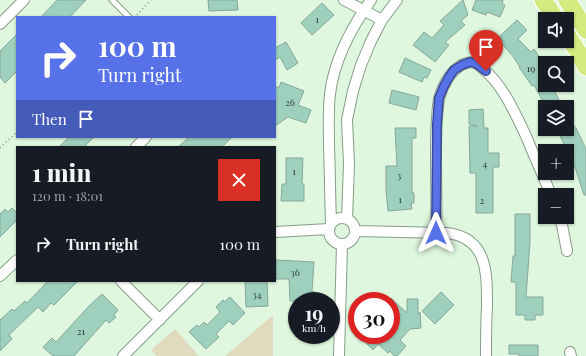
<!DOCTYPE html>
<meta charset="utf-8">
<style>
body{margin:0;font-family:"Playfair Display",serif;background:#242831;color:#f1f3f6;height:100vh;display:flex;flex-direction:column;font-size:15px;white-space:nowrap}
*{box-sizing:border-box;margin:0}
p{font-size:13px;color:#9ea1a6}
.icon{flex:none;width:22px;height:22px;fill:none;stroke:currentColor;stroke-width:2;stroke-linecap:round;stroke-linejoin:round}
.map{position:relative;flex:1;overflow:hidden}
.drawer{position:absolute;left:16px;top:146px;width:260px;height:136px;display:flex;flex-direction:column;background:#171b24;border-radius:0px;box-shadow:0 1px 3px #0004}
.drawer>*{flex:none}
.guide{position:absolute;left:16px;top:16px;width:260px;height:122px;border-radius:0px;box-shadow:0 1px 3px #0004;background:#5772e8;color:#fff;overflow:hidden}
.controls{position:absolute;left:538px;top:12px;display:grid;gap:8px}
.controls a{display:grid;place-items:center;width:36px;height:36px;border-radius:0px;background:#171b24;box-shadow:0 1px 3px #0004;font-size:20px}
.speed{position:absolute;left:288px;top:292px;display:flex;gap:8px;font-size:20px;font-weight:700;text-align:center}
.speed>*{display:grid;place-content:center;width:52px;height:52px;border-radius:50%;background:#171b24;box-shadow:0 1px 3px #0004;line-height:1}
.speed small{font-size:10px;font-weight:400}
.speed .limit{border:6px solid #d22;background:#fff;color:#111}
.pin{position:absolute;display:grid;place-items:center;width:34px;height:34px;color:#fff;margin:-41px -17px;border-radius:50% 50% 50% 0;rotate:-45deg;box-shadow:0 0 4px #0007}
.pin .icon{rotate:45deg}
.me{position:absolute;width:44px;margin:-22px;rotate:0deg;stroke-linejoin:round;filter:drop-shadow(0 0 3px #0008)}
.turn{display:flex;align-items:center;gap:14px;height:84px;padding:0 16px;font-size:18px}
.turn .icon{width:52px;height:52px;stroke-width:2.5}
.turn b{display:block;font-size:28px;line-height:34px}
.then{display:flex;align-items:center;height:38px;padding:0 16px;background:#0003;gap:8px;font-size:15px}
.round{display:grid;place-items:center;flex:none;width:42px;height:42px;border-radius:0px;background:#242831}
.headline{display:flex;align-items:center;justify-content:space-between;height:68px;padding:0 16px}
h1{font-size:24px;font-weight:800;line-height:30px}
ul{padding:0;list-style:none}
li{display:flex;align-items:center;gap:12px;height:60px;padding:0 16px}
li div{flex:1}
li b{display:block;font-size:15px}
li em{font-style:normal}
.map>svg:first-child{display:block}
.green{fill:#e0dabf}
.building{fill:#9fcfbd;stroke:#86a89b}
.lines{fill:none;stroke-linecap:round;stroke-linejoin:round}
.service-casing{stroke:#879d87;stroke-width:7}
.minor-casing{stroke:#879d87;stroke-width:12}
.trunk-casing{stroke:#fff;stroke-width:19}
.path{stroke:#93a693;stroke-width:2;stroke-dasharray:1 3;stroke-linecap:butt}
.service{stroke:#fff;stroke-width:5}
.minor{stroke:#fff;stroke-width:10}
.trunk{stroke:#d2ea7e;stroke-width:17}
.route-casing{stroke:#394a97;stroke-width:10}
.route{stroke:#5772e8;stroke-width:7}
.labels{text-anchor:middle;stroke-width:3.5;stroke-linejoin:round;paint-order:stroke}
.number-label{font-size:10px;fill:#2c3e34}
</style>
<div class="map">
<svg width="586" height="356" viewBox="0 0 586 356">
<rect width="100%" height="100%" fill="#def7de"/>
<path class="green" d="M273,315V356H225Z
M175,329L199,356H157L151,350Z"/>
<path class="building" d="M57,0H86L70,17H41Z
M208,0H237L238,10L209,11Z
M463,0L468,15L461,21L465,25L445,42L449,45L435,62L413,45L424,32L432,38L444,25L440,21Z
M476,0H503L502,4L505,5L500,17L487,12L486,15L472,10Z
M322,3L334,15L312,35L301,23Z
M517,20L527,30L518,39L531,52L534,49L545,65V85H551L563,107H546L534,85L532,86L519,67H520L512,55L501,43L503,41L499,37Z
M17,34V71L5,83L0,77V51Z
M286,42L298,63L287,70L280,57L275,60V48Z
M405,58L431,70L427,78L424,77L422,82L399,72Z
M281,82L304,91L298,105L311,110L306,123L288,117L275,126V86L279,88Z
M392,90L419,97L416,110L389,103Z
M483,109L484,128H488V153H499V167H493V213H476V173H470L469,126H477L469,124V110Z
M567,114L576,129V128L586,149V195H584L574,164L560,136L567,133Z
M395,128H416V138H412V193H414V203H411L412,209L388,211L386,190V166H397Z
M69,137H94L84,147H59Z
M189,137H232L222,147H178Z
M286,158H303L302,184H304V201H281L282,184H286Z
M12,208L17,213V220L0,237V214L5,209L8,212Z
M515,214H530V242L526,297H543V315H535V320H525V315H516V282H511L513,256H515Z
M276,260L314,262L312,292H315L316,301H290L289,279H276Z
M48,281H78L54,305L51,303L43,312L38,307L9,335L12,339L0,351V320L12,309L14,311L25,301L27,303Z
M245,281H267L268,306L246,307Z
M441,292L454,305L435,324L422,311Z
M102,294L118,310L114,315L116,317L109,323L106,320L74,356H53L43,347L52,338L56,342L89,306Z
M230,297L245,313L233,325L229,321L216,334L219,337L206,349L189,332L197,325L199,327L204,322L207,325L220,312L216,307L223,300L224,302Z
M391,298L407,313V299H418V314L420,312L421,328L410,329L400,340L406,346L397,356H394L390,351L388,353L378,344L373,350L366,343L371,338L368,335H391Z
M509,345H538V356H519V354H509Z"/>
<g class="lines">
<g class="service-casing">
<path id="service" d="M112,0L129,17"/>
</g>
<g class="minor-casing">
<path id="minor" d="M344,0L382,20
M0,24L24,0
M136,147L146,137
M559,217L562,225L567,251
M329 231a13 13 0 1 1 26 0a13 13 0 1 1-26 0Z
M347,219L349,164L347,120L353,91L361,65L371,41L382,20L397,0
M331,222C330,197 330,172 329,146C329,129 328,111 330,94C334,60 351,28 371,0
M355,231L447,233C488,238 487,273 487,307C486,323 486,340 486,356
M275,232L329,229
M436,233C437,207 436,182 436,156C436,137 436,118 439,99C442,87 449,73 460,66C463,64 470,61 474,63C477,63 480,66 482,68C502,83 515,113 526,136C534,156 543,175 551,195
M0,276L17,260
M121,281L160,320
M570,352L571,356
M123,356L198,281
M339,356L342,245"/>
</g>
<g class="trunk-casing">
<path id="trunk" d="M543,0L556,19
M567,0L586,30
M567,35L579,53L586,67"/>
</g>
<path class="path" d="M137,15L151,0
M0,148L17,132"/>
<use href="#service" class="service"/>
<use href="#minor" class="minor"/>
<use href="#trunk" class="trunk"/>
</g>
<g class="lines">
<g class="route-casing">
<path id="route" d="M436,233L437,124L439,98L444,86L449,77L454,70L462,65L470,62L475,63L486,71"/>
</g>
<use href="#route" class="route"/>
</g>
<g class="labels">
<g class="number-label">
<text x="317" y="23">1</text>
<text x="531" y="72">19</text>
<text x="290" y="106">26</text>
<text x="485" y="167">4</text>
<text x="294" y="175">1</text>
<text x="399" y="179">3</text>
<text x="400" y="203">1</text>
<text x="482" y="204">2</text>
<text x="295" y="276">36</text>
<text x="257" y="298">34</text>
<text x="81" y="335">21</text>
</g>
</g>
</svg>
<div class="controls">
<a><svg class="icon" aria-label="sound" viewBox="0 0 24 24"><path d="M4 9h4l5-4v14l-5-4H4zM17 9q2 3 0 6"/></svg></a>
<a><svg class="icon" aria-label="search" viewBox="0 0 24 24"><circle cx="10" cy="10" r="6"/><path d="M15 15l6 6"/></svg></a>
<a><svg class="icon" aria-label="layers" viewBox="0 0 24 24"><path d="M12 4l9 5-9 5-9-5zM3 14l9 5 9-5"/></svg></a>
<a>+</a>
<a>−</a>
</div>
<div class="speed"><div>19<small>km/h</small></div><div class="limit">30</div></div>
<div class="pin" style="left:486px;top:71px;background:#d93025"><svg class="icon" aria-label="arrive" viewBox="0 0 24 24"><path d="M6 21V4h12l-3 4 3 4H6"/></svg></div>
<svg class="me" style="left:436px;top:233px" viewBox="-20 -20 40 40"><path d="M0-17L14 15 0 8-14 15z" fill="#5772e8" stroke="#fff" stroke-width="4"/></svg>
<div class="guide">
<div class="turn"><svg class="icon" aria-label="right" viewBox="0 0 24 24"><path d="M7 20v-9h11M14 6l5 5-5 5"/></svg><div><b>100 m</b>Turn right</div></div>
<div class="then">Then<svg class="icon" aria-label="arrive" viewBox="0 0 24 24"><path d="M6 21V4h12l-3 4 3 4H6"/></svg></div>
</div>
<section class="drawer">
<div class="headline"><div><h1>1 min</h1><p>120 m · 18:01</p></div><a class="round" style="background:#d93025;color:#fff"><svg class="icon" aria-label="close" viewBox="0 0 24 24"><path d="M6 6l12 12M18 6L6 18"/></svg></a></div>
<ul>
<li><svg class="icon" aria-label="right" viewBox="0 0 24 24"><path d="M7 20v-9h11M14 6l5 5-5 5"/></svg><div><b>Turn right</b></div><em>100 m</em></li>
</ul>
</section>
</div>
